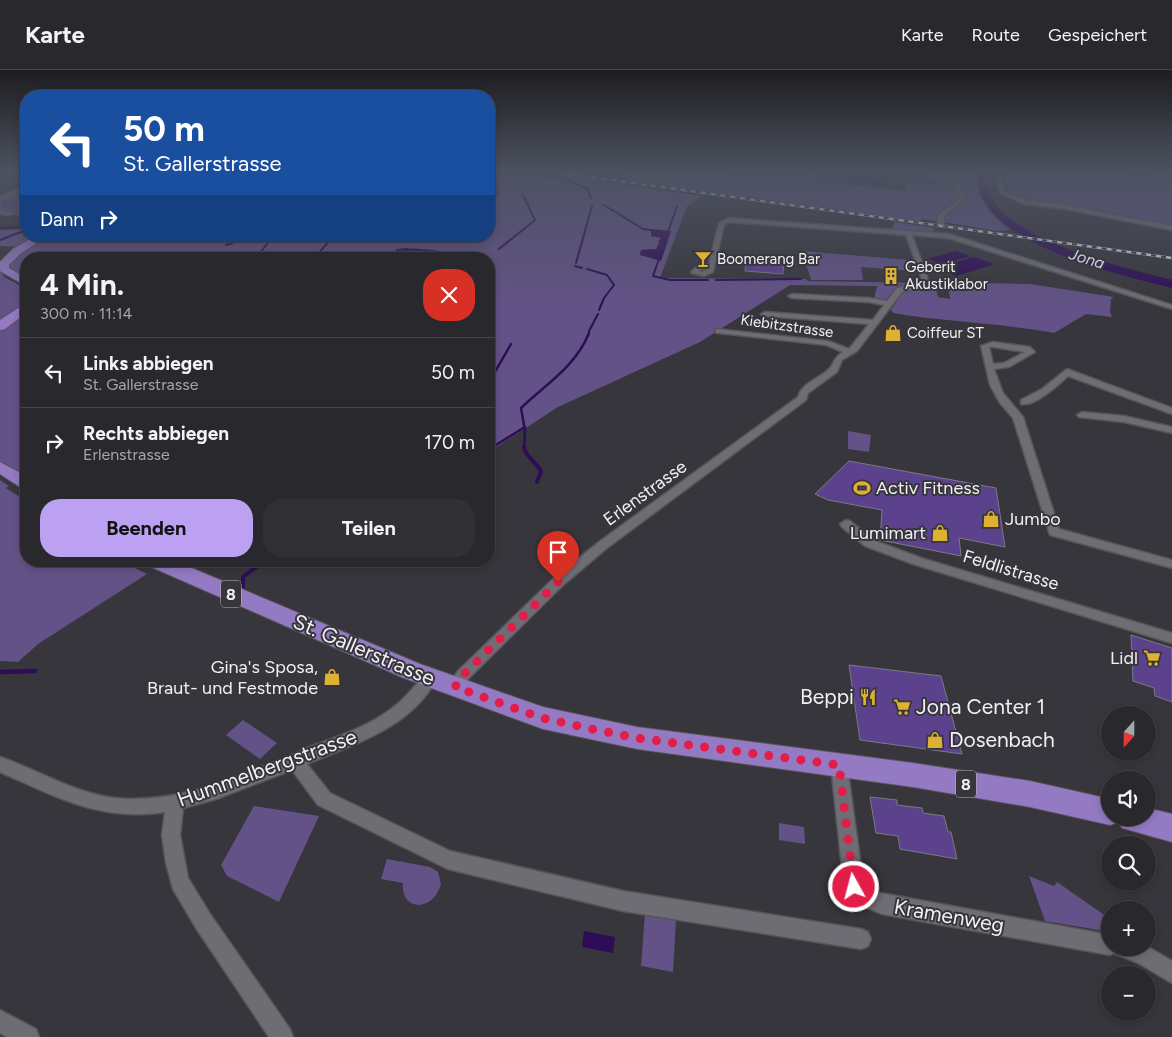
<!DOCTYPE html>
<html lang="de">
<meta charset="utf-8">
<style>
body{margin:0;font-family:Figtree,sans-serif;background:#313035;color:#f1f3f6;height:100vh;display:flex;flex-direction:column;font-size:19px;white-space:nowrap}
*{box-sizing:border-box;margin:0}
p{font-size:16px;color:#a5a6aa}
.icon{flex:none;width:28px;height:28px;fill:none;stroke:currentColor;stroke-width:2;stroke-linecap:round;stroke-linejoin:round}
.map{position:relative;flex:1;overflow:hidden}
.sheet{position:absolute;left:20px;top:182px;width:475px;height:315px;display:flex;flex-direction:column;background:#29282d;border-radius:20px;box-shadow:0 2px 8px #0003,0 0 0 1px #454449}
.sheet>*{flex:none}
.hud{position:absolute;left:20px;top:20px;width:475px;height:152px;border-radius:20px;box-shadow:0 2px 8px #0003,0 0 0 1px #454449;background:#1a4fa0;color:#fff;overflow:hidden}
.needle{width:32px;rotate:201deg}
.fabs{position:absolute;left:1101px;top:636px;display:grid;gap:10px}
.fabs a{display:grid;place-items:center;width:55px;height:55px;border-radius:50%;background:#29282d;box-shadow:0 2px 8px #0003,0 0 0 1px #454449;font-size:25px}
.pin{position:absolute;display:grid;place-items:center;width:42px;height:42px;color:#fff;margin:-51px -21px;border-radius:50% 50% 50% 0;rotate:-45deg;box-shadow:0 0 5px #0007}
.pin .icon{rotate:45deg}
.me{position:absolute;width:55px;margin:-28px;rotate:353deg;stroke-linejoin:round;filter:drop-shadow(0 0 4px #0008)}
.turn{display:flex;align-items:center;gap:18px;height:105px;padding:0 20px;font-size:22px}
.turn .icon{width:65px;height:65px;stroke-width:2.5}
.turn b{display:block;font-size:35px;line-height:42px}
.then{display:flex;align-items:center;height:48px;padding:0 20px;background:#0003;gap:10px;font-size:19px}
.round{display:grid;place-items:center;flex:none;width:52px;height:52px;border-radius:20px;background:#313035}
.overview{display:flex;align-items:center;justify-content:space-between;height:85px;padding:0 20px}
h1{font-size:30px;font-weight:700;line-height:38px}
.action{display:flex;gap:10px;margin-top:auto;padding:10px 20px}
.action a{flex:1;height:58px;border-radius:20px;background:#bca0f2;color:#111;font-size:20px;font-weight:700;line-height:58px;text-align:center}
.action a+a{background:#313035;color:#f1f3f6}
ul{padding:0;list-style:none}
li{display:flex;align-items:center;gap:15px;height:70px;padding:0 20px;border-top:1px solid #454449}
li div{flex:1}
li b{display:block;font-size:19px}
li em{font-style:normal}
header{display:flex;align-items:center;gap:30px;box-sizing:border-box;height:70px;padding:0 25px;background:#29282d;border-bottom:1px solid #454449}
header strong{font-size:24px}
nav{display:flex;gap:28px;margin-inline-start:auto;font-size:18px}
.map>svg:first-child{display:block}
.green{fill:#635288;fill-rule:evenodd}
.water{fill:#2e0d56}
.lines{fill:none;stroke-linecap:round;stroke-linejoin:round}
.stream-far3{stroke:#2e0d56;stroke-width:2}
.stream-far2{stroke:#2e0d56;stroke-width:2.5}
.stream-far1{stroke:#2e0d56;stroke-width:4}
.stream{stroke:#2e0d56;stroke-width:4.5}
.river{fill:#2e0d56;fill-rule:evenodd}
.building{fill:#5c418d;stroke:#7c7a81}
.street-tunnel{stroke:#535258;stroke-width:5.5;stroke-dasharray:5.5 2.5;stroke-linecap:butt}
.street-casing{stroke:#565459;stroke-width:3}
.primary-casing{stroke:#565459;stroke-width:2}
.street{fill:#6f6d74;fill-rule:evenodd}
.primary{fill:#937ac3;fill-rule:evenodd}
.rail-casing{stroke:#dddce0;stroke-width:2.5}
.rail{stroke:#37363c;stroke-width:2;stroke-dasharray:5;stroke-linecap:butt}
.route{stroke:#e11d48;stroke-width:9;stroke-dasharray:0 16.2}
.labels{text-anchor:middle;stroke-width:4;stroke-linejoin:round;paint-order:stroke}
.far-poi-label{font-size:15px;fill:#f1f0f4;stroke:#37363c;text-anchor:start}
.far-street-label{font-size:15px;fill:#f1f0f4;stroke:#37363c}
.far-water-label{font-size:16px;font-style:italic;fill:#d4c8f3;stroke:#37363c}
.shield{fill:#37363c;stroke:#b9b8bd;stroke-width:1}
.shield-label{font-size:16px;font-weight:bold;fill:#f1f0f4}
.poi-label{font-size:18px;fill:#f1f0f4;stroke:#37363c;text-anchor:end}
.street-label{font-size:18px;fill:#f1f0f4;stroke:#37363c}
.near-street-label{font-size:21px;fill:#f1f0f4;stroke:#37363c}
.near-poi-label{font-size:21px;fill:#f1f0f4;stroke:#37363c;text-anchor:start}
</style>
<header>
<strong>Karte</strong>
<nav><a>Karte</a><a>Route</a><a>Gespeichert</a></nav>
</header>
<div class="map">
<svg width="1172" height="967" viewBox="0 0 1172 967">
<rect width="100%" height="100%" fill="#37363c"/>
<path class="green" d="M489,101H529L702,126L687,136L660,208L805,209L808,211L927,213L935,215L938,227L950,229L948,212L1030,214L1114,227L1111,229L1110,242L1112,247L1086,244L1054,263C1001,253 946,252 893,243L891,240L899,228L890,227L887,231L874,229L877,216L790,215L700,272L558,337L489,382V189H26V209L17,204L10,197V193L19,182L48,166H124L147,169L155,166H489ZM671,161L661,191L642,180L656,179L661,168L657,166Z
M625,101H719L718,102L723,103L798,108L792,105L805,106L806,101C812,101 816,102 819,107L818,111L905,121L907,112L910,111L937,114L939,110L924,108L926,104L922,101H946L962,126C955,137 939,138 937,151L924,149L919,151L634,111L617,105Z
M950,101H979C973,127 991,145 1010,160L996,161L944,152V145L964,131L966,126Z
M1005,101H1103L1172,106V157L1026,131L1009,122L1005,108L1008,102Z
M895,152L935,158L933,161L929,162L891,159Z
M26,159V166H34L24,172L21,177L0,176V160Z
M802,181L910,190L913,201L861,197L863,210H811Z
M0,197L4,207L25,218L22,226H26L17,242L0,252Z
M26,243V413L0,397V261Z
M848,361L871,365L869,382L848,379Z
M0,410L9,416L6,418L26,431V491H121L147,504L38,574L18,592L0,591Z
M243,650L277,673L260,689L226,665Z
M254,736L319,746L279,832L227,806L221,795Z
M779,753L804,757L805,774L779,770Z
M387,789L430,797L438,802L441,814C433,843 400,841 403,813L381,809Z
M1029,806L1054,816L1057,812L1110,849V862L1045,851Z
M645,844L676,849L673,902L641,896Z"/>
<path class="water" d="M829,101H897L895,103H898V106L885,111L887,114L879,115L846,110L848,106Z
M651,159L671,161L661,191L640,185L641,180L656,179L660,173L658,171L661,168L651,166Z
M406,178C421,179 454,180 466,189L381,187L395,183L396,179Z
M956,181L971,186L943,194L928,189Z
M974,187L995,194L956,206L935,198Z
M584,861L615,867L613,883L582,877Z"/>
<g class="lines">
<path class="stream-far3" d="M489,101L566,109L588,119L591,128
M495,102L498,121
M489,132L498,123
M604,135L643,159L651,160
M0,158L26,157
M667,165L677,136
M126,166L144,168L154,166
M0,170L26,160
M226,175L254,166
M499,179L535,150L523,125
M260,183L273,166
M660,186L653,206L670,210H708
M313,189L334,166
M576,193L592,136
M575,196L582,198
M587,199L607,205L614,215L604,228L599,240
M716,210L801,209
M589,261L598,244"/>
<path class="stream-far2" d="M492,307L511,274
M491,378L525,357
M524,378L525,361L521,338C545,315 576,296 589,263"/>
<path class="stream-far1" d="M524,377C526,388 537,392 541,402L537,412
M489,379L493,377
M240,520L243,516V507L264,491"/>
<path class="stream" d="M0,602L35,601"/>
<path class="river" d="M978,101H986C978,167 1124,197 1172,210V218C1117,204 1009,180 982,127C978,118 975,111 978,101Z"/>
</g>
<path class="building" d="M26,122V144H15L13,141L0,138V133Z
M747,187L784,190L783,204L745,201Z
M849,391L996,418L1005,477L959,468L961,486L880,470L882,440L828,430L815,424Z
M1131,565L1172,578V632L1155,626L1154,618L1133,611Z
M849,595L941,606L962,684L860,670Z
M870,727L897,730V735L922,738L923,743L944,746L948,762H951L957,789L900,779L898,766L876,763Z"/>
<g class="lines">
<path class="street-tunnel" d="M10,143H26"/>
<g class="street-casing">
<path id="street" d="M946,101H950L967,127L944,146V155L941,157L938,155V145L961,127Z
M1002,101H1007L1001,105L1005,122L1025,130L1065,135L1172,156V160L1065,139L1024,134L1000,123L996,104Z
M1107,101L1172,105V107L1109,102Z
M26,116V120L0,131V127Z
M0,140L13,143L10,145L0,144Z
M729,148L949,164L1172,235V239L948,168L912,165L930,215L902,222L857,281L842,290L837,302L808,323L806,330L607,478L563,515L468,609C463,617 460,625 450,621L447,617L458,601L553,509L599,472L798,327C801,314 819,308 828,300C835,294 832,289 843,282L826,275L719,263H716V259L828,271L849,279L869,254L765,246L761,244L765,242L873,250L884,235L869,232L792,228L788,226L792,224L869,228L887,231L897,218L923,212L906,165L730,152L725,154L723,159L713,202L704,206L692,203L691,202L695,198L709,194L719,153ZM708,198L703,202L699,201V200Z
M993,272L1030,277L1035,282L1009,297L994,299L1003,323L1023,347L1059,459L1172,490V498L1050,465L1013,348L1000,333L990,315L981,276ZM989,277H993L1025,282L1004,293L993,294Z
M1067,299L1172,338V344L1068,306C1058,315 1035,337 1021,334V330L1042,319Z
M1082,342L1124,346L1172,357V363L1124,352L1079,347L1077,345Z
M846,450L850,451L873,470L921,488L1172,563V573L913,494L865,476L842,457L840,454Z
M430,602L435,604L437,608C412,657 355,674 307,694L330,723L450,781L623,821L861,859L868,862L871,869L868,876L861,879L623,841L448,799L318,735L292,700L216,729L183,738L180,765L188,808L210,844L290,959L293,967H269L196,858L173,819L166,793L162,765L165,742C101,752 57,727 0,702V687C38,700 74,723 114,728C183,735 254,701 315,675C339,666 363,658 384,644C401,633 413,619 425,604Z
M839,688L845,690L847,695L863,812L875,822L1110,865V878L1148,877L1172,891V913L1138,893L1114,883L1110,885L882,844C867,838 851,832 844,817L831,695L833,690Z
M0,940L36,959L39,967H7L0,963Z"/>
</g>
<g class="primary-casing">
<path id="primary" d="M35,166H48L21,183L9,195V198L26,208V216L0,201V192L13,179Z
M26,233V243L5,259L0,260V250Z
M0,392L26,406V418L20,417L0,404Z
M146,491H175L420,594L543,637L637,657L913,693L1030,711L1110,729V748H1148V738L1172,744V772L1122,758L1119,752L1110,755L1030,737L913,717L637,679L543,659L404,608L149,496Z"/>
</g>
<use href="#street" class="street"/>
<use href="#primary" class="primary"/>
<g class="rail-casing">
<path id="rail" d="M547,101L1172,188"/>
</g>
<use href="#rail" class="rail"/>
</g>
<linearGradient id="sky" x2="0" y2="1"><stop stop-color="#1e1e21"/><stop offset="0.43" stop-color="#4d5261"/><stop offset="1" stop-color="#4d5261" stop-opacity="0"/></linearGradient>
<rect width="1172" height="236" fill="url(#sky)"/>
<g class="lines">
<path class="route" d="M558,512L463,605L455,617L542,648L592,659L637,668L839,695L854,817"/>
</g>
<defs>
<g id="bar-bare" transform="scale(1.35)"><path d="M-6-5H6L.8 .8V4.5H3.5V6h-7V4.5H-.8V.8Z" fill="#deb133" stroke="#37363c" stroke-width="2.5" paint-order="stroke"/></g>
<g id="building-bare" transform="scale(1.35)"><path d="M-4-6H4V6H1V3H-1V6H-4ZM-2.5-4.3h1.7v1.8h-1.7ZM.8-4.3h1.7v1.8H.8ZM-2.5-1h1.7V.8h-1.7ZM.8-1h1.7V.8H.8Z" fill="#deb133" stroke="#37363c" stroke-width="2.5" paint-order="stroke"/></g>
<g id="shop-bare" transform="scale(1.35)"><path d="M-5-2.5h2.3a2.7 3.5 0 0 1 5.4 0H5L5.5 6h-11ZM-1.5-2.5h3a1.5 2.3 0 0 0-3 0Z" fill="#deb133" stroke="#37363c" stroke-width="2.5" paint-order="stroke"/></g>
<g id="stadium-bare" transform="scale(1.35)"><path d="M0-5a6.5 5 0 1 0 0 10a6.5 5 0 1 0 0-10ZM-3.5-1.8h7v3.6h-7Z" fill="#deb133" stroke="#37363c" stroke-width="2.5" paint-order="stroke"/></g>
<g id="supermarket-bare" transform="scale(1.35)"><path d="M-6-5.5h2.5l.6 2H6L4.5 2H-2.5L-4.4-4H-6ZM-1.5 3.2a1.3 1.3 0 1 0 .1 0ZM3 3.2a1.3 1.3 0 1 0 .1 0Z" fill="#deb133" stroke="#37363c" stroke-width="2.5" paint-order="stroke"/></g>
<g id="restaurant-bare" transform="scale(1.35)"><path d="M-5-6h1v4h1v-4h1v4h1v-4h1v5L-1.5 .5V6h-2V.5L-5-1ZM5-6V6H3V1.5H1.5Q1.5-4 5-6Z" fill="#deb133" stroke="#37363c" stroke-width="2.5" paint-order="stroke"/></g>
</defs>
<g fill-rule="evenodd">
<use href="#bar-bare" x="703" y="189"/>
<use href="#building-bare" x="891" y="206"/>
<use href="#shop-bare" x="893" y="263"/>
<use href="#stadium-bare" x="862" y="418"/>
<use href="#shop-bare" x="991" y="449"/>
<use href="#shop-bare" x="940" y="463"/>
<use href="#supermarket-bare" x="1152" y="588"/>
<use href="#shop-bare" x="332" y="607"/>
<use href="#restaurant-bare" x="868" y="627"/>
<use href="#supermarket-bare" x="902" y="637"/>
<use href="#shop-bare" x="935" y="670"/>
</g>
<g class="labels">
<g class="far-poi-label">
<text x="717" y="194">Boomerang Bar</text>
<text x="905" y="202">Geberit<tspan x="905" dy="17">Akustiklabor</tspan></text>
<text x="907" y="268">Coiffeur ST</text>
</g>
<g class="far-street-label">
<text transform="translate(787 256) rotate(8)" y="5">Kiebitzstrasse</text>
</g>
<g class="far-water-label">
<text transform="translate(1087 188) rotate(17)" y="6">Jona</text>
</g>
<g class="shield">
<rect x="221" y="510.5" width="20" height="27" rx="4"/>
<rect x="956" y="700.5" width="20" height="27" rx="4"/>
</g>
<g class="shield-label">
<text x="231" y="530">8</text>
<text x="966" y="720">8</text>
</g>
<g class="poi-label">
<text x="876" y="424" text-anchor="start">Activ Fitness</text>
<text x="1005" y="455" text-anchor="start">Jumbo</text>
<text x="926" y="469">Lumimart</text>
<text x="1138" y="594">Lidl</text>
<text x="318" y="603">Gina's Sposa,<tspan x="318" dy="21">Braut- und Festmode</tspan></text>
</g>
<g class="street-label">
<text transform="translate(645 423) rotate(-36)" y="6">Erlenstrasse</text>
<text transform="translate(1011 500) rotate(17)" y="6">Feldlistrasse</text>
</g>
<g class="near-street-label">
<text transform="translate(364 580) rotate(23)" y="7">St. Gallerstrasse</text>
<text transform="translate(267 698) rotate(-20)" y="7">Hummelbergstrasse</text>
<text transform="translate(949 846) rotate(10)" y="7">Kramenweg</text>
</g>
<g class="near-poi-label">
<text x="854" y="634" text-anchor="end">Beppi</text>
<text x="916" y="644">Jona Center 1</text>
<text x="949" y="677">Dosenbach</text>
</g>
</g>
</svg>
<div class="fabs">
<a><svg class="needle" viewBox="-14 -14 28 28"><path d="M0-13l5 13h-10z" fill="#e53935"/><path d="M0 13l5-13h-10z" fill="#a5a6aa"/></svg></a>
<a><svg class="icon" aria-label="sound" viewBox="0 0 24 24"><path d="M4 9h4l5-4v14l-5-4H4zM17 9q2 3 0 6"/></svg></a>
<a><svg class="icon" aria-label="search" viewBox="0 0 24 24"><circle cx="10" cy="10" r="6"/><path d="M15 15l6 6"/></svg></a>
<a>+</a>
<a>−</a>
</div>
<div class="pin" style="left:558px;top:512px;background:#d93025"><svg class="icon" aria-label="arrive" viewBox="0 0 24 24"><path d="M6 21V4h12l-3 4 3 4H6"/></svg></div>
<svg class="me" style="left:854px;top:817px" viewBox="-20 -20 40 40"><circle r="17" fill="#e11d48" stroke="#fff" stroke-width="3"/><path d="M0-11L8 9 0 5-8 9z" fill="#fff"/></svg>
<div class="hud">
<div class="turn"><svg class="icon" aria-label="left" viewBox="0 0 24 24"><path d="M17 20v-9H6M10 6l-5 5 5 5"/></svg><div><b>50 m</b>St. Gallerstrasse</div></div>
<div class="then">Dann<svg class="icon" aria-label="right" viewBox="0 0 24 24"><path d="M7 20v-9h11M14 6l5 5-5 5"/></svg></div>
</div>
<section class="sheet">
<div class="overview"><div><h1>4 Min.</h1><p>300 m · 11:14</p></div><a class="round" style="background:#d93025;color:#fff"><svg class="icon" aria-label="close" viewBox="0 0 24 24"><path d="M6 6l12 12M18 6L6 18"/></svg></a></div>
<ul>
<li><svg class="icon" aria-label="left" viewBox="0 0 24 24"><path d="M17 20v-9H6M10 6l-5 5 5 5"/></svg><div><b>Links abbiegen</b><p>St. Gallerstrasse</p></div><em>50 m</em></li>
<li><svg class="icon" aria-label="right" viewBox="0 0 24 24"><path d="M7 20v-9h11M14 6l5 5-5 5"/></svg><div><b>Rechts abbiegen</b><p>Erlenstrasse</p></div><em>170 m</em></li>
</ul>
<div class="action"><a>Beenden</a><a>Teilen</a></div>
</section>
</div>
